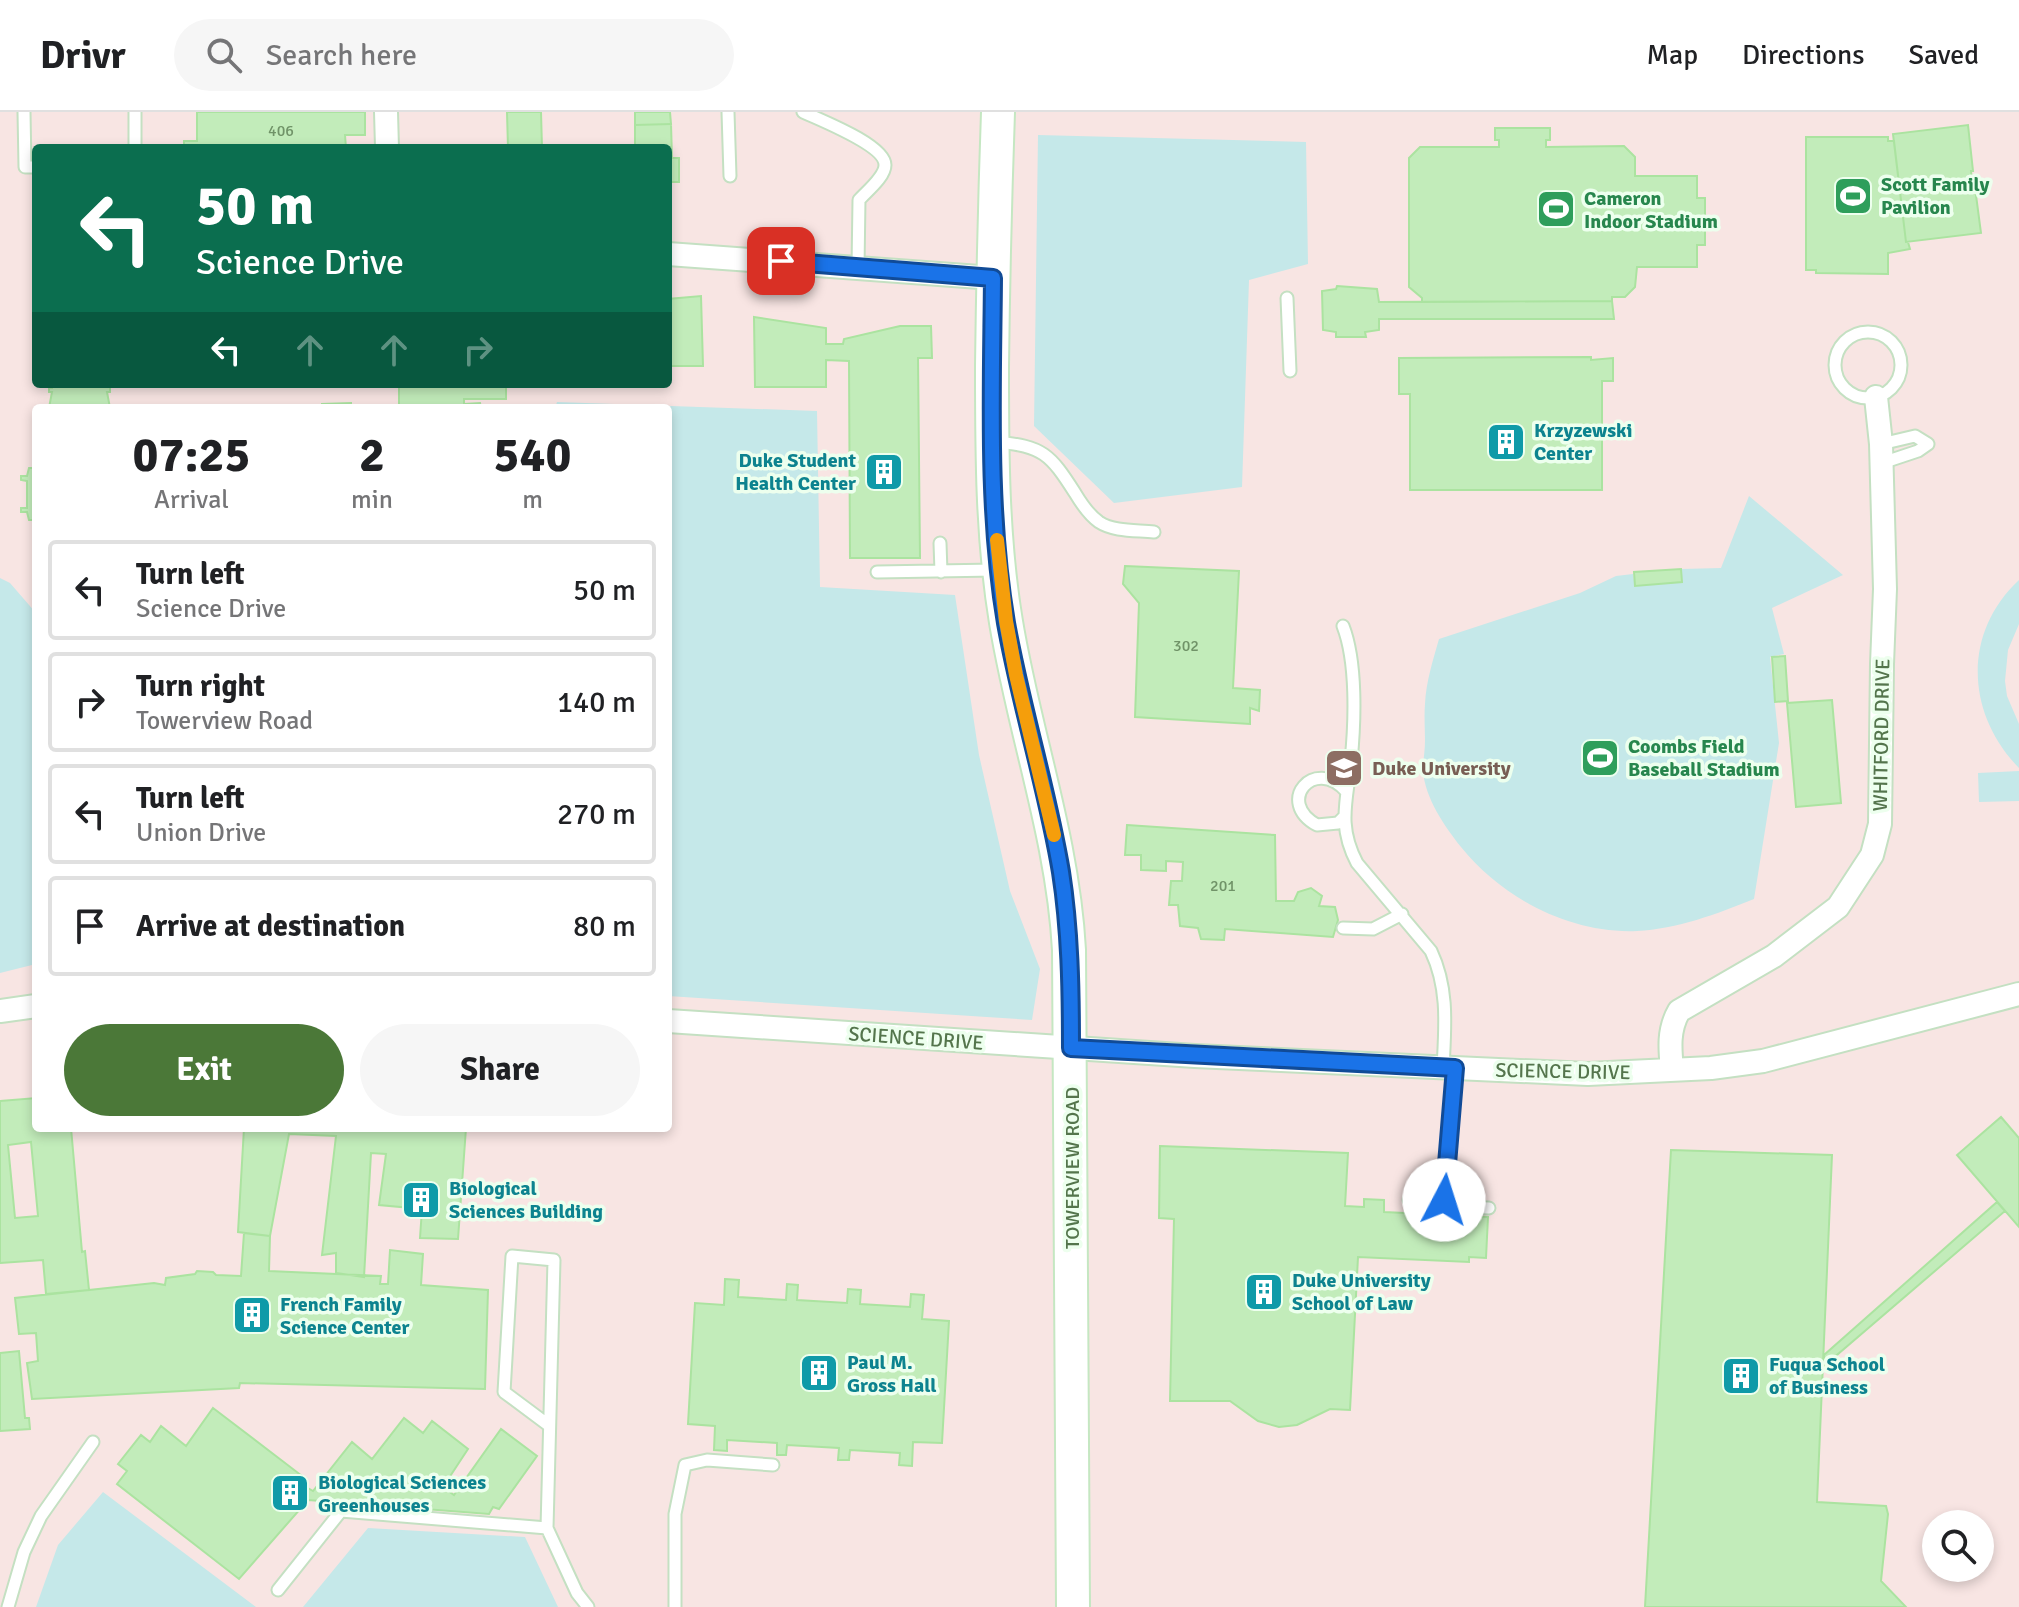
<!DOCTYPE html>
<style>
body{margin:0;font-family:Signika,sans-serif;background:#f6f6f6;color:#202124;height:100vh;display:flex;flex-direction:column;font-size:30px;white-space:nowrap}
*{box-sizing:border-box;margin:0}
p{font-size:26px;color:#757577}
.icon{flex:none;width:44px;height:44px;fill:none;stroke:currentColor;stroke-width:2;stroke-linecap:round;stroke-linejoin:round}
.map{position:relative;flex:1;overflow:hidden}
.drawer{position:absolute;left:32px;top:292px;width:640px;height:728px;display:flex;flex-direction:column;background:#fff;border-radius:8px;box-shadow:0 4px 12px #0003}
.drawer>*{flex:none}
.banner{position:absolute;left:32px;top:32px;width:640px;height:244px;border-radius:8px;box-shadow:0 4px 12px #0003;background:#0b6e4f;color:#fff;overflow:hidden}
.controls{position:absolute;left:1922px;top:1398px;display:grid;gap:16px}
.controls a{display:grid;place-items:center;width:72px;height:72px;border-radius:50%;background:#fff;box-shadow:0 4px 12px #0003;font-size:40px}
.pin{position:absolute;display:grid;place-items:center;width:68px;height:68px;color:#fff;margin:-34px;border-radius:16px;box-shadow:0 4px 12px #0006}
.me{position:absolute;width:88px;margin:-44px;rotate:5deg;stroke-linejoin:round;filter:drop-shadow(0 0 6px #0008)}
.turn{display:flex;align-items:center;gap:28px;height:168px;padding:0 32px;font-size:36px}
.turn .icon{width:104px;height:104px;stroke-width:2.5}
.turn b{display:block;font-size:56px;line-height:68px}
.lanes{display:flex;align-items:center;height:76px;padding:0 32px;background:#0003;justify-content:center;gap:40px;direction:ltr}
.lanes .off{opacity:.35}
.eta{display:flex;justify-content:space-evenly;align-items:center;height:136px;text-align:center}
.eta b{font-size:48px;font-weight:800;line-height:56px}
.primary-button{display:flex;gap:16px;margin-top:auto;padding:16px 32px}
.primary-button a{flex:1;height:92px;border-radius:48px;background:#4b7838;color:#fff;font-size:32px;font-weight:800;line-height:92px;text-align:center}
.primary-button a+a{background:#f6f6f6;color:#202124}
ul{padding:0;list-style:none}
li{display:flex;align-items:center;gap:24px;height:100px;margin:0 16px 12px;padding:0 16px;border:4px solid #e0e0e0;border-radius:8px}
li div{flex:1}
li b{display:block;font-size:30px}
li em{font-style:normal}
header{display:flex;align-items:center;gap:48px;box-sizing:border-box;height:112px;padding:0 40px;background:#fff;border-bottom:2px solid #e0e0e0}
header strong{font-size:38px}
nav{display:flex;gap:44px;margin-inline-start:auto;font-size:28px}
.search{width:560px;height:72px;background:#f6f6f6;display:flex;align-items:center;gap:20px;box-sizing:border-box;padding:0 28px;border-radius:44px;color:#757577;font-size:30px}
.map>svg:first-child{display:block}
.education{fill:#f8e5e3;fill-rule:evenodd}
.green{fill:#c5e8e9}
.building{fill:#c2ecba;stroke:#abe3a0;stroke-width:2;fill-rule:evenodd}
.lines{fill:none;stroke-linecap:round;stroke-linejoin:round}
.lane-casing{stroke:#c4e0c2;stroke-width:15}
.street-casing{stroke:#c4e0c2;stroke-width:26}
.secondary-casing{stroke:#c5e7c2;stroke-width:36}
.lane{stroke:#fff;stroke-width:11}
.street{stroke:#fff;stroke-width:22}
.secondary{stroke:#fff;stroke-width:32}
.route-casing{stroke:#114b97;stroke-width:20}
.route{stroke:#1a73e8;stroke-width:14}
.slow{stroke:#f59e0b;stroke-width:14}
.labels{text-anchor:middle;stroke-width:7;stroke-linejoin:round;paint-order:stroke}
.number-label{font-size:16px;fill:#709368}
.leisure-label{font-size:20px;font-weight:bold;fill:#27864d;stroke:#edffee;text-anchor:start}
.culture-label{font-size:20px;font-weight:bold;fill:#0d838f;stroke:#edffee;text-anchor:start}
.street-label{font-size:20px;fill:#54754c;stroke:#edffee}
.education-label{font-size:20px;font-weight:bold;fill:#785e54;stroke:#edffee;text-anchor:start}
</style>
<header>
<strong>Drivr</strong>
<div class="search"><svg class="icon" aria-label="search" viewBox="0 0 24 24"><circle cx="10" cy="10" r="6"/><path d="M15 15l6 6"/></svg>Search here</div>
<nav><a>Map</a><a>Directions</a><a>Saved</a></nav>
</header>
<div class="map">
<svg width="2019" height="1495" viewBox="0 0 2019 1495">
<rect width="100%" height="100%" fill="#e7fce8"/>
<path class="education" d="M0,0H2019V1495H0ZM36,36H668V272H36ZM36,296H668V1016H36ZM1936,1412H1980V1456H1936Z"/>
<path class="green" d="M1038,23L1306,30L1308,152L1249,168L1242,375L1114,391L1034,314Z
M557,290L817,299L820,475L955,483L979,643L1010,779L1040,857L1032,908L668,884V296H555Z
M1749,384L1843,463L1772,496L1784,542L1770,545L1779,631L1754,787C1717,802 1677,817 1637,819C1570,822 1502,786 1461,735C1445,715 1425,686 1423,659C1423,649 1425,639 1425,629C1425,617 1424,604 1425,592C1426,570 1433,548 1439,527L1580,481L1616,464L1633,462L1635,474L1682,470L1681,457L1721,456Z
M0,466L10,471L36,501V852L0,861Z
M2019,468V512L2008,538L2005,569L2007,584L2019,612V656C1966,602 1962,521 2019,468Z
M2019,659V689L1979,690L1978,661Z
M103,1380L256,1495H36L58,1433Z
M368,1416L525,1425L558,1495H303Z"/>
<path class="building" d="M197,0H365V23H345L346,36H184V29H197Z
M507,0H541L542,36H508Z
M635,0H670L671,12L635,13Z
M671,12L672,46H679V70H668V36H621V33H635V13Z
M1968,13L1973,59H1971L1972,68H1974L1981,121L1906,130L1893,22Z
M1495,16H1550V28H1546V35L1624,34L1635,45V64H1697V86H1705V133H1697V155H1637L1635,175L1625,185H1612V189L1422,190V186L1409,175V46L1420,35H1499V28H1495Z
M1806,25H1888V29H1894L1906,130H1908L1910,137L1888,141V162L1816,161V158H1806Z
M621,33V36L542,34Z
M1337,174L1377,177L1379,190L1612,189L1614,207H1379V218L1365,220L1366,225H1336V220L1323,218L1322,179L1336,177Z
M701,184L703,254H668V187Z
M754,205L826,216V232H843L844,227L900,214H931L932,246H918L920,446H850L849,249L826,248V275H755Z
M1591,245V248L1613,246V269H1602V378H1410V282H1399V246Z
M52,272H107L110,275V280H107L110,296H49L52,280H49V276H52Z
M399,272H506V287H464V292L480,291L481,296H399Z
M351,291V296H322V292Z
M29,356H34V362H36L34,408H29L27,400H21V396H27V369L21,368V364H27Z
M1125,454L1239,459L1233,576L1260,578L1259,599L1250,596V612L1135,605L1139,491L1123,472Z
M1681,457L1682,470L1635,474L1634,460Z
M1785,544L1788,589L1775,590L1772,545Z
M1832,588L1841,691L1796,695L1787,591Z
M1127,713L1275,723L1276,789H1294L1298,780L1311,776L1322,784L1319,794L1335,795L1338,808L1333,825L1225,817L1224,828L1201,827L1198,816L1180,814L1178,793H1169L1171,769H1182L1183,750L1166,749V759L1141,758V743H1125Z
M36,986V1016H71L82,1140L85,1139L89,1178L46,1182L43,1148L0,1151V989ZM31,1030L38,1104L15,1106L8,1033Z
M2001,1005L2019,1026V1115L1957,1043Z
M244,1016H466L458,1127L420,1126L422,1097L379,1093L386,1042L371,1041L364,1165L336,1161V1141L322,1143L336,1024L289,1022L270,1124L238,1120Z
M1160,1034L1348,1041L1345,1094L1364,1095V1087L1384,1088V1100L1488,1105L1486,1146L1469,1145V1150L1358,1145L1350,1298L1330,1297L1297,1313L1279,1315L1258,1309L1230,1289H1170L1174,1107L1159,1106Z
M1671,1038L1832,1043L1817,1390L1886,1394L1888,1402L1881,1469L1906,1495H1645Z
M1997,1090L2005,1099L1824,1254V1243Z
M244,1121L270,1124L269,1159L381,1164L380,1172H388L390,1138L423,1142L421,1173L488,1178L485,1277L240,1271L239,1276L32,1287L27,1251L38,1249L36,1221L19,1222L15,1186L154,1171L165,1173L166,1166L195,1162L197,1159L213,1160L216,1163L241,1164Z
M725,1167L739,1168L738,1185L786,1188L787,1172L798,1173L797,1188L847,1191L848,1177L861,1178L860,1192L910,1195L911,1182L924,1183L922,1207L949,1209L942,1331L913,1330L912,1354L899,1353L900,1341L850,1338L849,1348H838L839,1336L787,1333L786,1343H777V1331L727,1328V1339L714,1338L715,1314L688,1312L695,1191L724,1193Z
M19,1239L25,1306H29L30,1317L0,1319V1241Z
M213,1296L306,1367L301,1372L313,1379L352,1330L372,1347L404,1306L423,1321L432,1309L468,1337L443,1375L454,1383L501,1317L537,1344L499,1397L493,1395L489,1402L308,1388L239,1467L117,1372L127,1359L118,1352L141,1323L150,1330L161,1314L186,1334Z"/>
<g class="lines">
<g class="lane-casing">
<path id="lane" d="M24,0L25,55H36
M135,0V36
M728,0L730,64
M803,0C820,8 885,33 885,53C885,65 867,79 859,88L858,156
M1287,186L1290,259
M1835 253a33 33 0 1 1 66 0a33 33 0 1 1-66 0Z
M996,330C1043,334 1050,342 1075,381C1081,391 1089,403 1099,410C1114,420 1137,418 1154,420
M1881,332L1915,324L1928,332L1918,339L1882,351
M940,431L941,460
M877,460L995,458
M1343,514C1357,550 1355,610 1351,649C1347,689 1337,713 1357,751L1431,839C1449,877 1445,915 1443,956
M1344,705L1338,711L1317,713C1275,690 1314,644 1346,679
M1343,816L1373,817L1402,802
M1455,956L1444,1088L1464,1095L1489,1096
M1409,1088H1444
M547,1312L504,1280L512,1144L554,1148L547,1416L577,1481L588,1495
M278,1478L341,1399L547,1416
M8,1495L24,1440L41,1404L93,1330
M675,1495V1402L685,1353L707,1348L773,1353"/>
</g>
<g class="street-casing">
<path id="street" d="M386,0L387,36
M668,142L993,166
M0,899L36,894
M668,909L1195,944L1588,962L1711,956L1763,949L2019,882
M1672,958C1670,937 1668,918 1679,899L1774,844L1838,795L1872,743L1880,712L1882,552L1885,477L1881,332L1876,285"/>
</g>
<g class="secondary-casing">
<path id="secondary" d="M998,0C995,85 993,170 992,255C992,340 992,426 1006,510C1024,620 1063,726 1069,838L1073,1495"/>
</g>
<use href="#lane" class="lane"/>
<use href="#street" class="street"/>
<use href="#secondary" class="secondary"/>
</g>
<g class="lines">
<g class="route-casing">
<path id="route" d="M781,149L993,166C992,281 987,398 1006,511C1021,595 1047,676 1061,760C1070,818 1071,877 1071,936L1455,956L1444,1088"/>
</g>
<use href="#route" class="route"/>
<path class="slow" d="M997,428L1006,509L1016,563L1054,723"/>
</g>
<defs>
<g id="stadium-square" transform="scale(2)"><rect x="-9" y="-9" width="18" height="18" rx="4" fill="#2e9e5b" stroke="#edffee"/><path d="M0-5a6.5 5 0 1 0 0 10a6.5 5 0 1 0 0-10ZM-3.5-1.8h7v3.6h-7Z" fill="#fff"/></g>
<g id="building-square" transform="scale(2)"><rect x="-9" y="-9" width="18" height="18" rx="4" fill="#0f9aa8" stroke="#edffee"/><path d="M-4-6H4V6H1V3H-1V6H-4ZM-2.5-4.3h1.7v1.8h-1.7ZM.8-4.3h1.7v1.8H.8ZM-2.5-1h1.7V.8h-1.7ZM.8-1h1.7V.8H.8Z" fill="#fff"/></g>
<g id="university-square" transform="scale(2)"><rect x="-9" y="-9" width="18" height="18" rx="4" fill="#8d6e63" stroke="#edffee"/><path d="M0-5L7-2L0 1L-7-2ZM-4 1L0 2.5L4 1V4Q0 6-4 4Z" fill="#fff"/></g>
</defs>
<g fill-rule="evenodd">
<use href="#stadium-square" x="1853" y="84"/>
<use href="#stadium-square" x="1556" y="97"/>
<use href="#building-square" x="1506" y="330"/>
<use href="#building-square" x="884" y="360"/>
<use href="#stadium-square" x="1600" y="646"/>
<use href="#university-square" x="1344" y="656"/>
<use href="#building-square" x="421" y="1088"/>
<use href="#building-square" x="1264" y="1180"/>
<use href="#building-square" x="252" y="1203"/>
<use href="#building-square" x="819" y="1261"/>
<use href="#building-square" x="1741" y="1264"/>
<use href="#building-square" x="290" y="1381"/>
</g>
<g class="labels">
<g class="number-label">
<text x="281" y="24">406</text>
<text x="1186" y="539">302</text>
<text x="1223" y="779">201</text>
</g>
<g class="leisure-label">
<text x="1881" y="79">Scott Family<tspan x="1881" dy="23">Pavilion</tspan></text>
<text x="1584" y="93">Cameron<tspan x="1584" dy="23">Indoor Stadium</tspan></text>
<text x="1628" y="641">Coombs Field<tspan x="1628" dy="23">Baseball Stadium</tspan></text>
</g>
<g class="culture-label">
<text x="1534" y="325">Krzyzewski<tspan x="1534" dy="23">Center</tspan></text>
<text x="856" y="355" text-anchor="end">Duke Student<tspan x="856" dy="23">Health Center</tspan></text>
<text x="449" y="1083">Biological<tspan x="449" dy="23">Sciences Building</tspan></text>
<text x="1292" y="1175">Duke University<tspan x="1292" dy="23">School of Law</tspan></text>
<text x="280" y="1199">French Family<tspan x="280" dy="23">Science Center</tspan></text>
<text x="847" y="1257">Paul M.<tspan x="847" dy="23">Gross Hall</tspan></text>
<text x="1769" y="1259">Fuqua School<tspan x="1769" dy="23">of Business</tspan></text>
<text x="318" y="1377">Biological Sciences<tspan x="318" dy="23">Greenhouses</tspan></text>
</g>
<g class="street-label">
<text transform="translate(1881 623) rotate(-89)" y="7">WHITFORD DRIVE</text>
<text transform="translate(916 926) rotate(4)" y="7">SCIENCE DRIVE</text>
<text transform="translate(1563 959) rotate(1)" y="7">SCIENCE DRIVE</text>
<text transform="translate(1072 1056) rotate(-90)" y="7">TOWERVIEW ROAD</text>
</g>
<g class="education-label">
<text x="1372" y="663">Duke University</text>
</g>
</g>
</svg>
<div class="controls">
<a><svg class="icon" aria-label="search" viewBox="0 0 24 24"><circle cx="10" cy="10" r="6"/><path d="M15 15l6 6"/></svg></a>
</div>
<div class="pin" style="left:781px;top:149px;background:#d93025"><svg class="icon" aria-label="arrive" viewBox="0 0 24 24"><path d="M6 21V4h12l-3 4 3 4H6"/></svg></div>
<svg class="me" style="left:1444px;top:1088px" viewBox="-20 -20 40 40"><circle r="19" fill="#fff"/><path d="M0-13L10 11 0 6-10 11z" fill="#1a73e8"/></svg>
<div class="banner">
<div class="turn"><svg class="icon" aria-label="left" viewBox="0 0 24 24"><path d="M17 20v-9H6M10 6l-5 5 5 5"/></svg><div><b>50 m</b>Science Drive</div></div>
<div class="lanes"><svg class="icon" aria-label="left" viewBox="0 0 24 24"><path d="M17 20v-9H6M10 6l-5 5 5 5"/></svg><svg class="icon off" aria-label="ahead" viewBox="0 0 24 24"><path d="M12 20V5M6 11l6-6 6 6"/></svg><svg class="icon off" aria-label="ahead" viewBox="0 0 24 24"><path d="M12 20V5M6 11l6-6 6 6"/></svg><svg class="icon off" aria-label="right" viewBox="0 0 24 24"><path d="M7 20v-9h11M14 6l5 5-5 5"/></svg></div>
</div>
<section class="drawer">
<div class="eta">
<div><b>07:25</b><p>Arrival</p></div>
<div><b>2</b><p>min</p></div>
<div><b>540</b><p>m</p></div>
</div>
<ul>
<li><svg class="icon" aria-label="left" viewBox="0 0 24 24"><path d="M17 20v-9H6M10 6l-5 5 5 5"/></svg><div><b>Turn left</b><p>Science Drive</p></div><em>50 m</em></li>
<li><svg class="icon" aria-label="right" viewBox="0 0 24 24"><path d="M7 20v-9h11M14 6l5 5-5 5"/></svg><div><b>Turn right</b><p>Towerview Road</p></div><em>140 m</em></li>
<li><svg class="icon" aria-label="left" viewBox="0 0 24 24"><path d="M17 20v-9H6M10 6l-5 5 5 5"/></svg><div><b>Turn left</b><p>Union Drive</p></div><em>270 m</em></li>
<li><svg class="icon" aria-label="arrive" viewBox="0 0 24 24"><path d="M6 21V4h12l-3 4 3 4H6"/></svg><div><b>Arrive at destination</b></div><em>80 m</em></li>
</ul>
<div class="primary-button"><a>Exit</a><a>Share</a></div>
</section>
</div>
